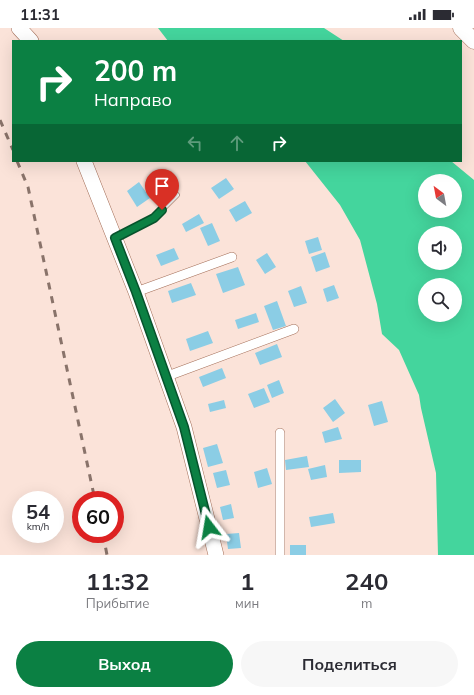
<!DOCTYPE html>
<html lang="ru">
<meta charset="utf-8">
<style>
body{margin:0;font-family:Mulish,sans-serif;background:#f7f7f7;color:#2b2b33;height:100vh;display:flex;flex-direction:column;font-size:15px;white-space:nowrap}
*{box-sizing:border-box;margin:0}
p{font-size:13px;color:#7c7c81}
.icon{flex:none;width:22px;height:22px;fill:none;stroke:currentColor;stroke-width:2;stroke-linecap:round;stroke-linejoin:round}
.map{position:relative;height:527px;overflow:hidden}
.side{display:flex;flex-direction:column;background:#fff;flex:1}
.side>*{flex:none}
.banner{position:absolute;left:12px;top:12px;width:450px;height:122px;border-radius:0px;box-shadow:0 4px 16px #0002;background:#0b8043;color:#fff;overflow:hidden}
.needle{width:26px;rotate:328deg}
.controls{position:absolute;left:418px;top:146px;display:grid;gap:8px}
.controls a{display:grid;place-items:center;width:44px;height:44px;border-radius:50%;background:#fff;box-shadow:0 4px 16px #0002;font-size:20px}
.speed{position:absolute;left:12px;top:463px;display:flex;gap:8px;font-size:20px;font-weight:700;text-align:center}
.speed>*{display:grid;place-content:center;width:52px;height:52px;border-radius:50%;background:#fff;box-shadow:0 4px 16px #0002;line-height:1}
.speed small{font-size:10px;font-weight:400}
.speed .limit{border:6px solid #d22;background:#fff;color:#111}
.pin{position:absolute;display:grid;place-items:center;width:34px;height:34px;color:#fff;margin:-41px -17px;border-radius:50% 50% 50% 0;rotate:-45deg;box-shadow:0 0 4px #0007}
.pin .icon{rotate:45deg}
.me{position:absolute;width:44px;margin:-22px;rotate:346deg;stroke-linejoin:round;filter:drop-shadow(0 0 3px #0008)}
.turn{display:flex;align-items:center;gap:14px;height:84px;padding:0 16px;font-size:18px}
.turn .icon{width:52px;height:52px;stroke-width:2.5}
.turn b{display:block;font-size:28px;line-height:34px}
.lanes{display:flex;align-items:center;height:38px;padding:0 16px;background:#0003;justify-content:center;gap:20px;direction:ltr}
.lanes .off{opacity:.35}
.eta{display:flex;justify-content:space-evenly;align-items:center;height:68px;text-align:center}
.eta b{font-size:24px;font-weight:700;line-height:28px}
.action{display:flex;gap:8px;margin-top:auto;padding:8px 16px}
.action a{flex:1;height:46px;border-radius:24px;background:#0b8043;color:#fff;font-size:16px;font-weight:700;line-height:46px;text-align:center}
.action a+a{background:#f7f7f7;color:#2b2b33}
.status{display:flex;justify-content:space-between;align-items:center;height:28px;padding:0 20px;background:#fff;direction:ltr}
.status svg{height:11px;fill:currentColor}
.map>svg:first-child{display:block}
.water{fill:#44d59d;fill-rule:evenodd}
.building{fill:#8bcde5}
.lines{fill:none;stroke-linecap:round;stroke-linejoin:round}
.service-casing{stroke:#a46f59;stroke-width:5.5}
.minor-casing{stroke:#a46f59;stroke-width:10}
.primary-casing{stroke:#a46f59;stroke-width:16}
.trunk-casing{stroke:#a46f59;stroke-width:17}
.service{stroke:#fff;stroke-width:4.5}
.minor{stroke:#fff;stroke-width:9}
.primary{stroke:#fff;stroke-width:15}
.trunk{stroke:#fff;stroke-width:16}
.rail{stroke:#89736a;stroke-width:3;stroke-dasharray:7 7;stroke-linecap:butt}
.route-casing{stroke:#07532c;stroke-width:10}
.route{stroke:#0b8043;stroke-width:7}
</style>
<div class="status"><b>11:31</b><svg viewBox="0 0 49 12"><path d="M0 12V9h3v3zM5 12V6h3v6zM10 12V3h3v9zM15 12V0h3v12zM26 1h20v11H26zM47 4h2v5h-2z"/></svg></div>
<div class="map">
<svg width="474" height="527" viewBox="0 0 474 527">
<rect width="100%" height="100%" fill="#fbe3d9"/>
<path class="water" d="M158,0H324L344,13H168Z
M305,133H451L474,152V527H438L436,445L421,380L419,367L399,322L382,306L377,276L360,212L340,177ZM425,153H455V183H425ZM425,205H455V235H425ZM425,257H455V287H425Z"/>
<path class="building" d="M226,150L234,161L219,171L211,160Z
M139,154L150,170L137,179L127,163Z
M245,173L252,185L236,194L229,182Z
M199,186L204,195L186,204L182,196Z
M212,195L220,213L208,218L200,200Z
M318,209L322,222L309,226L305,213Z
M174,220L179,231L161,238L156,227Z
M325,224L330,239L316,244L311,229Z
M267,225L276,239L265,246L256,232Z
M238,239L245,257L223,265L216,246Z
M191,255L196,267L172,275L168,263Z
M334,257L339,270L327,274L323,261Z
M301,258L307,275L294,279L288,263Z
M277,273L286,298L273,302L264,278Z
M256,285L259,294L238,301L235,292Z
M208,303L213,315L190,323L186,311Z
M277,316L282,329L260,337L255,325Z
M222,340L226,350L203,359L199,349Z
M279,352L284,365L272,370L267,357Z
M264,360L270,374L254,380L248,366Z
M335,371L345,385L333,394L323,380Z
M224,372L226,380L210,384L208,376Z
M382,373L388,394L374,398L368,377Z
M338,399L342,411L325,415L322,404Z
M217,416L223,435L208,439L203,420Z
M307,428L309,439L286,442L285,432Z
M339,432H361V444L339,445Z
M325,437L327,449L311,452L308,441Z
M267,440L272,456L258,460L254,444Z
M226,442L230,457L217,460L213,445Z
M231,476L234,490L223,492L220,479Z
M333,485L335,495L311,499L309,489Z
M239,505L241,520L228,521L226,506Z
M290,517H306V527H290Z"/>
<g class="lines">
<g class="service-casing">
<path id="service" d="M117,209L154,190L177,167"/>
</g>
<g class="minor-casing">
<path id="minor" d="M136,264L232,229
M165,349L294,301
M280,405V527"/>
</g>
<g class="primary-casing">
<path id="primary" d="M19,0L31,13
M84,133L136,264L184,399L216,527"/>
</g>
<g class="trunk-casing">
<path id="trunk" d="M461,0L474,13"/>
</g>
<use href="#service" class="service"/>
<use href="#minor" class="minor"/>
<use href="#primary" class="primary"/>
<use href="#trunk" class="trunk"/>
<path class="rail" d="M0,92L13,122
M17,133L28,159L95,472
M103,506L107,527"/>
</g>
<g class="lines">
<g class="route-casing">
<path id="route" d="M162,182L154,190L115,210L136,264L184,399L209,499"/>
</g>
<use href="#route" class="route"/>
</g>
</svg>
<div class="controls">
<a><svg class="needle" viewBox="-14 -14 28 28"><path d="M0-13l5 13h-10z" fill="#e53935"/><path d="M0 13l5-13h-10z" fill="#7c7c81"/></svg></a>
<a><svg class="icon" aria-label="sound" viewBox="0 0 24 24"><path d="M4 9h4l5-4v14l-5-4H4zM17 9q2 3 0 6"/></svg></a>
<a><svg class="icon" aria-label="search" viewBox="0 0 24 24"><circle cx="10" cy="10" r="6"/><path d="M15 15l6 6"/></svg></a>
</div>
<div class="speed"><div>54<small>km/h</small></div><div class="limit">60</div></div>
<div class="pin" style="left:162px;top:182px;background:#d93025"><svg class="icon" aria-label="arrive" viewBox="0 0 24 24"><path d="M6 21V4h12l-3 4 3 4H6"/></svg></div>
<svg class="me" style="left:209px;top:499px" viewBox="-20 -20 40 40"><path d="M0-17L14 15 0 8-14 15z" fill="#0b8043" stroke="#fff" stroke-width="4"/></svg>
<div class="banner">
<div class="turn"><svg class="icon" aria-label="right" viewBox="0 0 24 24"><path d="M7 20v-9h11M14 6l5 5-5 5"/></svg><div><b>200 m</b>Направо</div></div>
<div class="lanes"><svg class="icon off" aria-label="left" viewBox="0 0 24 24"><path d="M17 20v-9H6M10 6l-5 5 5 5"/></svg><svg class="icon off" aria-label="ahead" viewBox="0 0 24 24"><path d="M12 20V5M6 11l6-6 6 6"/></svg><svg class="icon" aria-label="right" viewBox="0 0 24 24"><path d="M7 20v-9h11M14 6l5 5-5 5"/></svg></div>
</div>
</div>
<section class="side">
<div class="eta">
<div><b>11:32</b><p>Прибытие</p></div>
<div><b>1</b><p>мин</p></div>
<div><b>240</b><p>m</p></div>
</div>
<div class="action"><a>Выход</a><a>Поделиться</a></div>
</section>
